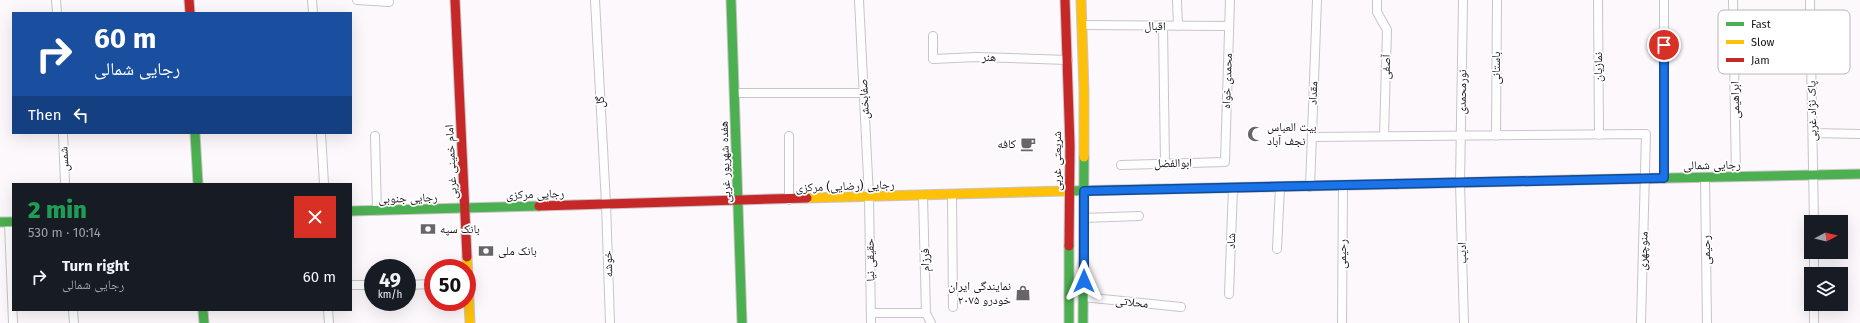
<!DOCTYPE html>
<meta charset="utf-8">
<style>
body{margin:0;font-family:"Fira Sans","Noto Naskh Arabic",sans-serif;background:#20242c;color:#f1f3f6;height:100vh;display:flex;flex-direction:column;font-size:15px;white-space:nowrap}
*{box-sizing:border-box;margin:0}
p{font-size:13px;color:#9ea1a6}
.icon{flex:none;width:22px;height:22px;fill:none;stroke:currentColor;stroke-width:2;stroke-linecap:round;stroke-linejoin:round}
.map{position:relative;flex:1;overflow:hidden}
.details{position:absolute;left:12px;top:183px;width:340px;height:128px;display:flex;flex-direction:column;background:#171b24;border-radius:0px;box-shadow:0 4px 16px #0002}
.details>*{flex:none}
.banner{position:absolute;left:12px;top:12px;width:340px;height:122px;border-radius:0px;box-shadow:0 4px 16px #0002;background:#1a4fa0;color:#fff;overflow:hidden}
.needle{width:26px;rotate:83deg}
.controls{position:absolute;left:1804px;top:215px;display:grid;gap:8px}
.controls a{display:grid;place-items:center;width:44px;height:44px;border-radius:0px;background:#171b24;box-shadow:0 4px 16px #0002;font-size:20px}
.speed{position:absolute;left:364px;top:259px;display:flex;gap:8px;font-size:20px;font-weight:700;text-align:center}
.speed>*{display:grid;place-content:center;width:52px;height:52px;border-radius:50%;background:#171b24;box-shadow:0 4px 16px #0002;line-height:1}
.speed small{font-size:10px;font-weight:400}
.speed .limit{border:6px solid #d22;background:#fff;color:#111}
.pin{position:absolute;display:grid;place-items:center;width:34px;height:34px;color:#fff;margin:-17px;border:2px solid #fff;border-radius:50%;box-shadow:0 1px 4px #0007}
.me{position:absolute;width:44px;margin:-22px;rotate:0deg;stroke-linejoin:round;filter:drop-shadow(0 0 3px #0008)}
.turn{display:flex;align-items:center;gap:14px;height:84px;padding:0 16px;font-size:18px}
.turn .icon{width:52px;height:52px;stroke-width:2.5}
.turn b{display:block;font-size:28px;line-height:34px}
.then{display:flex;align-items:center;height:38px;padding:0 16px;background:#0003;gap:8px;font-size:15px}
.round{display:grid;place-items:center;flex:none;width:42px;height:42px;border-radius:0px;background:#20242c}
.head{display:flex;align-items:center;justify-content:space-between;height:68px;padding:0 16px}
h1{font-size:24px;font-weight:800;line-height:30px;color:#1e9e55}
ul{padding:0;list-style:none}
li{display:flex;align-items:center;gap:12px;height:52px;padding:0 16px}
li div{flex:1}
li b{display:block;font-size:15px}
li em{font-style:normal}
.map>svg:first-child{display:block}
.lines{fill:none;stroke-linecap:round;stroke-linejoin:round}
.street-casing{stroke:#c9c4c9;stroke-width:10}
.fast-casing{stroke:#c9c4c9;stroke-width:11}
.slow-casing{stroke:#c9c4c9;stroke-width:11}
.jam-casing{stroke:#c9c4c9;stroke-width:11}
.street{stroke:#fffeff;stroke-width:8}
.fast{stroke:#4caf50;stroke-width:9}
.slow{stroke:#ffc107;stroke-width:9}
.jam{stroke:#c62828;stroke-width:9}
.route-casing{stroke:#114b97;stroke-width:10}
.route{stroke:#1a73e8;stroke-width:7}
.labels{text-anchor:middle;stroke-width:3.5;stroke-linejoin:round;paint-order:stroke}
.street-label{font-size:12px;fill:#191419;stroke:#fff}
.poi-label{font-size:12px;fill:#191419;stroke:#fff;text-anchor:start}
.key{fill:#fff;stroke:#bab8ba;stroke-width:1}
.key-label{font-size:11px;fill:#191419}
</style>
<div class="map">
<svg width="1860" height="323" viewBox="0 0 1860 323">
<rect width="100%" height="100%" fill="#fcf8fc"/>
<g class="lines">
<g class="street-casing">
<path id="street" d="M56,0L57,13
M312,0L313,13
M357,0L389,2
M595,0L606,204L610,323
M859,0L869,197L871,323
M1177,0L1178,26
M1377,0V12L1387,30L1384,136
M1463,0L1460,183L1464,323
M1598,0L1599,135
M1733,0L1736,177
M1810,0L1814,222
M1082,25L1229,26
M1163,26L1165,164
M933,36V59L977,57L1068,60
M734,93H863
M63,133L65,184
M321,133L324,184
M1813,133L1860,134
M375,136L377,211
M1496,136L1497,0
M1312,137L1646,134L1641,323
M1121,165L1225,162L1230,0
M1705,178L1707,323
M1664,179V0
M1310,187L1317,0
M952,195L953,307
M923,196L926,313L931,323
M789,200V136
M1084,218L1139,216
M9,222L13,323
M1277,249L1280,187
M1814,252V274
M351,285H373
M407,285L433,284
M1229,294L1233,188
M1083,297L1181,307
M1814,304V323
M73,310L74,323
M328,310L329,323
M871,313H926
M1342,323L1343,186"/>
</g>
<g class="fast-casing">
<path id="fast" d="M731,0L742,323
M195,133L198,184
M1572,180L1860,174
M1066,191L1397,184
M351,211L539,206
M0,222H13
M203,310L204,323
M1069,323V246
M1083,323L1084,157"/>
</g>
<g class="slow-casing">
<path id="slow" d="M1081,0L1084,91V157
M1397,184L1572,180
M807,198L1066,191
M467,257L470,323"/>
</g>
<g class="jam-casing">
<path id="jam" d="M189,0L190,13
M455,0L467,257
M1065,0L1070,146L1069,246
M539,206L807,198"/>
</g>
<use href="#street" class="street"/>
<use href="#fast" class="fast"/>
<use href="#slow" class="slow"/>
<use href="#jam" class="jam"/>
</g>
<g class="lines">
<g class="route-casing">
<path id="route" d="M1084,281V191L1664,178V45"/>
</g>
<use href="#route" class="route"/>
</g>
<defs>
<g id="mosque-bare" transform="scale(1.2)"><path d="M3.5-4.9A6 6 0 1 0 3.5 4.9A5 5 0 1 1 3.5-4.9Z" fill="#686468" stroke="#fff" stroke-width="2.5" paint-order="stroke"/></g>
<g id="cafe-bare" transform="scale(1.2)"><path d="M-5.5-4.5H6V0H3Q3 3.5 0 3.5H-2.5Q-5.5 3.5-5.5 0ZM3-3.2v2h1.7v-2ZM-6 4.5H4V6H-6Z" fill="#686468" stroke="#fff" stroke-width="2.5" paint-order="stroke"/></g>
<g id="bank-bare" transform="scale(1.2)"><path d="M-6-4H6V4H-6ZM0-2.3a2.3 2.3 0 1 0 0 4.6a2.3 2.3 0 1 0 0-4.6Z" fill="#686468" stroke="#fff" stroke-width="2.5" paint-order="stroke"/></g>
<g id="shop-bare" transform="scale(1.2)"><path d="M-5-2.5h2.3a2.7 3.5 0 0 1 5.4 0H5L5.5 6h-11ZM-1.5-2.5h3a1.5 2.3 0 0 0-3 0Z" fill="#686468" stroke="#fff" stroke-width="2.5" paint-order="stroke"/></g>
</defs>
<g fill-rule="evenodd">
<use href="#mosque-bare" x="1255" y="134"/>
<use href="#cafe-bare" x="1028" y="144"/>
<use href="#bank-bare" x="428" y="229"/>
<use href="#bank-bare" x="486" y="251"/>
<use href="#shop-bare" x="1023" y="293"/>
</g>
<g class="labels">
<g class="street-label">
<text transform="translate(1155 26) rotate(1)" y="4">اقبال</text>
<text transform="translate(989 57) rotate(2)" y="4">هنر</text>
<text transform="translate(1386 67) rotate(-88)" y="4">آصفی</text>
<text transform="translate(1598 67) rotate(-90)" y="4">نمازیان</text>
<text transform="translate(1496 68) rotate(-90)" y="4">باستانی</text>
<text transform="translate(1227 81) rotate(-88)" y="4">محمدی خواه</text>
<text transform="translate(1462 92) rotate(-89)" y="4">نورمحمدی</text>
<text transform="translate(1313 93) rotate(-88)" y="4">مقداد</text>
<text transform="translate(864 99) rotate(-93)" y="4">صفابخش</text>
<text transform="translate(1735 100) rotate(-91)" y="4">ابراهیمی</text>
<text transform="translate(600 102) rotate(-93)" y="4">گل</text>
<text transform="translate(1812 111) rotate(-91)" y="4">پاک نژاد غربی</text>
<text transform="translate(64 159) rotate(-93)" y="4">شمس</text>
<text transform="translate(1057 161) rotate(-90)" y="4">شریعتی غربی</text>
<text transform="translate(451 162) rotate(-93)" y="4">امام خمینی غربی</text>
<text transform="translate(725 162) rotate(-92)" y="4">هفده شهریور غربی</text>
<text transform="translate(1173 163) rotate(-1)" y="4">ابوالفضل</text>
<text transform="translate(1712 165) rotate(-1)" y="4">رجایی شمالی</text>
<text transform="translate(845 186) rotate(-2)" y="4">رجایی (رضایی) مرکزی</text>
<text transform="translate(535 194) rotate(-2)" y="4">رجایی مرکزی</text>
<text transform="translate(408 198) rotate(-2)" y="4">رجایی جنوبی</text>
<text transform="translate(1231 241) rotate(-88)" y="4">شاد</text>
<text transform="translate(1706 250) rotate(-91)" y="4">رحیمی</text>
<text transform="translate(1643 251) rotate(-88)" y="4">منوچهری</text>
<text transform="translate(1462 253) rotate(-92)" y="4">ادیب</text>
<text transform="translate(1342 254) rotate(-89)" y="4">رحیمی</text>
<text transform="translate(870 260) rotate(-91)" y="4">حقیقی نیا</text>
<text transform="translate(925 260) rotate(-91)" y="4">فرزام</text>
<text transform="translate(608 264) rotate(-92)" y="4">خوشه</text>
<text transform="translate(1132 302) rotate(6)" y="4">محلاتی</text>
</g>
<g class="poi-label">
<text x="1267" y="131">بیت العباس<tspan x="1267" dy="14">نجف آباد</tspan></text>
<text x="1016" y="148" text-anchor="end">کافه</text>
<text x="440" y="233">بانک سپه</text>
<text x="498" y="255">بانک ملی</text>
<text x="1011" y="290" text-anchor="end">نمایندگی ایران<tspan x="1011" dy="14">خودرو ۲۰۷۵</tspan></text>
</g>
</g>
<rect x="1718" y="10" width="132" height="64" rx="6" class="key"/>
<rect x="1726" y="22" width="18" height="4" fill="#4caf50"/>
<rect x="1726" y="40" width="18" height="4" fill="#ffc107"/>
<rect x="1726" y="58" width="18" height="4" fill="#c62828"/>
<g class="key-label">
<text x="1751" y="28">Fast</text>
<text x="1751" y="46">Slow</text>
<text x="1751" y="64">Jam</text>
</g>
</svg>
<div class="controls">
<a><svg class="needle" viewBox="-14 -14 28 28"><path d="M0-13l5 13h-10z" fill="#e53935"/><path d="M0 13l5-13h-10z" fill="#9ea1a6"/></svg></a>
<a><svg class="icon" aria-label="layers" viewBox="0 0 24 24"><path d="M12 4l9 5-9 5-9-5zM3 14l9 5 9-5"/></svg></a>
</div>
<div class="speed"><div>49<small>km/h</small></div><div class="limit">50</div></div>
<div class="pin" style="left:1664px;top:45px;background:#d93025"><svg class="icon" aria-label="arrive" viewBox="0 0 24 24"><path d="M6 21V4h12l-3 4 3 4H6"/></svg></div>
<svg class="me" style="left:1084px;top:281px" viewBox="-20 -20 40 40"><path d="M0-17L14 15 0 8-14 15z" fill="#1a73e8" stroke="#fff" stroke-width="4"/></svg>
<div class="banner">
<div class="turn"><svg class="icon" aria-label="right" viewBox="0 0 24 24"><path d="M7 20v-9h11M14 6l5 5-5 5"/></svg><div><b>60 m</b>رجایی شمالی</div></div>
<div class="then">Then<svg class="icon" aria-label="left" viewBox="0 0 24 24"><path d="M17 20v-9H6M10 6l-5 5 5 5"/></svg></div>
</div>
<section class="details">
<div class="head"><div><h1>2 min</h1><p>530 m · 10:14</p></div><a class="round" style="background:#d93025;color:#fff"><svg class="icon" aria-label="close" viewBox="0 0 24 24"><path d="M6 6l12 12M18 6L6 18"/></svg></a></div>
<ul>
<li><svg class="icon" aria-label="right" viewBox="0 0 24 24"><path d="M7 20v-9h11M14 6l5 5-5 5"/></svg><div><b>Turn right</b><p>رجایی شمالی</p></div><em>60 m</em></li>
</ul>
</section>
</div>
